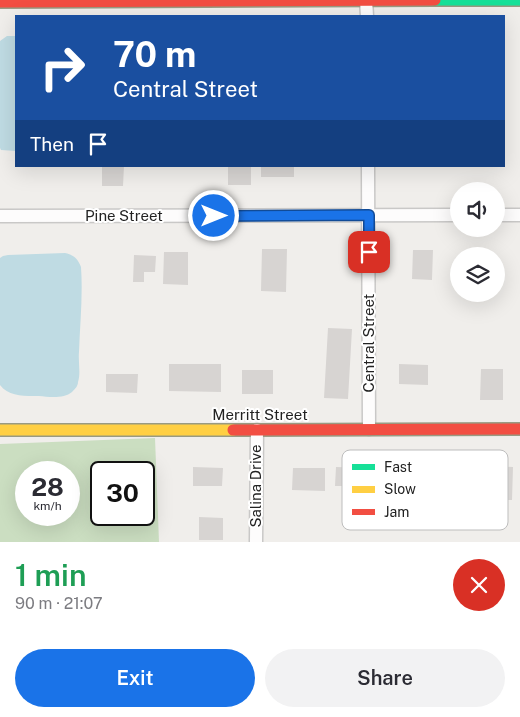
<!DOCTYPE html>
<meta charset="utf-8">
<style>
body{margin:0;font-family:"Public Sans",sans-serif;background:#f2f2f3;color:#2b2b33;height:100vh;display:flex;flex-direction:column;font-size:19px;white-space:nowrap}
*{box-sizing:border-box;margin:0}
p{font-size:16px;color:#7c7c81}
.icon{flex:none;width:28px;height:28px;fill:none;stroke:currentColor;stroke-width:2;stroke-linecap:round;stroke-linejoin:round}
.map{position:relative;height:542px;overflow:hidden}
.side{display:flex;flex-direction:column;background:#fff;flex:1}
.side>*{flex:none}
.banner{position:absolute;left:15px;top:15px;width:490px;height:152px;border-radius:0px;box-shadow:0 5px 20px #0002;background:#1a4fa0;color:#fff;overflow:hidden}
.fabs{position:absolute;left:450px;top:182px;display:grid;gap:10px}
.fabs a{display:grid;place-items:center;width:55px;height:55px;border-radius:50%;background:#fff;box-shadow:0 5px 20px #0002;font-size:25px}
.speed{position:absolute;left:15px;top:461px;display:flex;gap:10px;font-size:25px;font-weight:700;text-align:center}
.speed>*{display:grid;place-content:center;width:65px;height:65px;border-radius:50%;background:#fff;box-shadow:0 5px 20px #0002;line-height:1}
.speed small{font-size:12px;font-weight:400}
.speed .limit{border:2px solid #111;border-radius:8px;background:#fff;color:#111}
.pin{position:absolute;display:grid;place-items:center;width:42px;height:42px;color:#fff;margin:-21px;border-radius:10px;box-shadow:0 2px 8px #0006}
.me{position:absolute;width:55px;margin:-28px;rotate:90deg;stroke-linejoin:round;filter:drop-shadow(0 0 4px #0008)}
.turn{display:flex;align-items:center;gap:18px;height:105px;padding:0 15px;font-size:22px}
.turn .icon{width:65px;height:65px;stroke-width:2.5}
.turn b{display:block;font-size:35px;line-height:42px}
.then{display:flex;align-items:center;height:48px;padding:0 15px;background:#0003;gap:10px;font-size:19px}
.round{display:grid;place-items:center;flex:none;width:52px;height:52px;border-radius:26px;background:#f2f2f3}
.overview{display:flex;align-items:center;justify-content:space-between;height:85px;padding:0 15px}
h1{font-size:30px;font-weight:600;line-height:38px;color:#1e9e55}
.primary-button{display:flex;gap:10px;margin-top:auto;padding:10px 15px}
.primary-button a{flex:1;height:58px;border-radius:30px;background:#1a73e8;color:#fff;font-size:20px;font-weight:600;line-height:58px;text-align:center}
.primary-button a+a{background:#f2f2f3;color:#2b2b33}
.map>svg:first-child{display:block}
.forest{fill:#cbdec1;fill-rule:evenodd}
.water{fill:#bfdbe3}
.building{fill:#d7d4d2}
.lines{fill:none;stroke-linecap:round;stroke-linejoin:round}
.street-casing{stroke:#c9c8c7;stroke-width:15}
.fast-casing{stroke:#999a82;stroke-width:14}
.slow-casing{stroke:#999a82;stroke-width:14}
.jam-casing{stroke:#999a82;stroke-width:14}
.street{stroke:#fdfcfc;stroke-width:12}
.fast{stroke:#16e098;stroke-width:11}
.slow{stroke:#ffcf43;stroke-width:11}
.jam{stroke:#f24e42;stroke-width:11}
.route-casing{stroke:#114b97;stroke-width:12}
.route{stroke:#1a73e8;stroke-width:9}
.labels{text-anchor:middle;stroke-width:4;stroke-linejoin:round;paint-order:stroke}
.street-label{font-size:15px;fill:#222;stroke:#fff}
.key{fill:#fff;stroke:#bdbdbd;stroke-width:1}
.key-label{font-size:14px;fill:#222}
</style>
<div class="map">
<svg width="520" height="542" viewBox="0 0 520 542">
<rect width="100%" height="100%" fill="#f0eeeb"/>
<path class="forest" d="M155,438L159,542H0V444ZM26,472H69V515H26ZM101,472H144V515H101Z"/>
<path class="water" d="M7,36H16V151L1,150L0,148V41Z
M65,253C74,255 78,259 81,267C83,295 80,324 79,352C78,362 81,373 78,382C78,386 75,389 72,392C64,399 49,397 39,396C25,396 9,397 0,385V258L3,256L8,255Z"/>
<path class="building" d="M102,166H124L123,186H102Z
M228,166H251V185H228Z
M261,166H294V177H261Z
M262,249H287L286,292L261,291Z
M413,250H433L432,280L412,279Z
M164,252H188V285L163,284Z
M134,255L156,256L155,272H144V282H133Z
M459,257V274H458L455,258Z
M328,328L352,329L348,399L324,398Z
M169,364H221V392L169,391Z
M399,364L428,365V385L399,384Z
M481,369H503V400H480Z
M242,370H273V394H242Z
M106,374H138L137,393L106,392Z
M480,466L513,467L512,500H492V488H480Z
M193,467L223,468L222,486H193Z
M336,467L371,468L370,486H335Z
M293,468H325V491L292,490Z
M199,517L223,518V540H199Z"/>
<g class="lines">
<g class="street-casing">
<path id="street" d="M366,0L367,16
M368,166L369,429
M496,215H520
M0,216L459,215
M256,542L257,430"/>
</g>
<g class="fast-casing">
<path id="fast" d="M435,0H520"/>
</g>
<g class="slow-casing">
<path id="slow" d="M0,430H233"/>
</g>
<g class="jam-casing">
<path id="jam" d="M0,2L435,0
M233,430L520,429"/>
</g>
<use href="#street" class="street"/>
<use href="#fast" class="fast"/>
<use href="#slow" class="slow"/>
<use href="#jam" class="jam"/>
</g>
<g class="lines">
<g class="route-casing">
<path id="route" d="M214,216L369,215V252"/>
</g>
<use href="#route" class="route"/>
</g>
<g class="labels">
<g class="street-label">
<text x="124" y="221">Pine Street</text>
<text transform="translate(369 343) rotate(-90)" y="5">Central Street</text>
<text x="260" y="420">Merritt Street</text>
<text transform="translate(256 486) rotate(-90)" y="5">Salina Drive</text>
</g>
</g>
<rect x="342" y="450" width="166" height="80" rx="8" class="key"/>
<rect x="352" y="464" width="23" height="6" fill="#16e098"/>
<rect x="352" y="486" width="23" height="7" fill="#ffcf43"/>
<rect x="352" y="509" width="23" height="6" fill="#f24e42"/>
<g class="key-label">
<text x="384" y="472">Fast</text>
<text x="384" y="494">Slow</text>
<text x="384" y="517">Jam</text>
</g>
</svg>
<div class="fabs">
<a><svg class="icon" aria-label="sound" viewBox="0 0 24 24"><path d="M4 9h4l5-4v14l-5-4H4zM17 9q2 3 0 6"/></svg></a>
<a><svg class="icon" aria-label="layers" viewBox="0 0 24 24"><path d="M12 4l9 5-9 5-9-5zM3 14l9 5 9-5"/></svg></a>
</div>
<div class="speed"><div>28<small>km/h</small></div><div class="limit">30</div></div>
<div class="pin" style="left:369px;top:252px;background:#d93025"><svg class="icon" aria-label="arrive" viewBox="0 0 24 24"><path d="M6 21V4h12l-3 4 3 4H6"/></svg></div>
<svg class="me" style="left:214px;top:216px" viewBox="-20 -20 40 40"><circle r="17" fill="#1a73e8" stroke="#fff" stroke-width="3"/><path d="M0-11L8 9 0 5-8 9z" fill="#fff"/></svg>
<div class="banner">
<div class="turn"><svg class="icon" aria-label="right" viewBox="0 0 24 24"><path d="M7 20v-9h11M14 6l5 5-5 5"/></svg><div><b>70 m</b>Central Street</div></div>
<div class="then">Then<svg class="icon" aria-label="arrive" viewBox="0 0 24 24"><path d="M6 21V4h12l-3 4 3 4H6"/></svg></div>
</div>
</div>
<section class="side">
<div class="overview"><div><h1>1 min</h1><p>90 m · 21:07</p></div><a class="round" style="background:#d93025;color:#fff"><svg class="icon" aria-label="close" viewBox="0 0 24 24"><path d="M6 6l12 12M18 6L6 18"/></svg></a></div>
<div class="primary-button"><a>Exit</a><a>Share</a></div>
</section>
